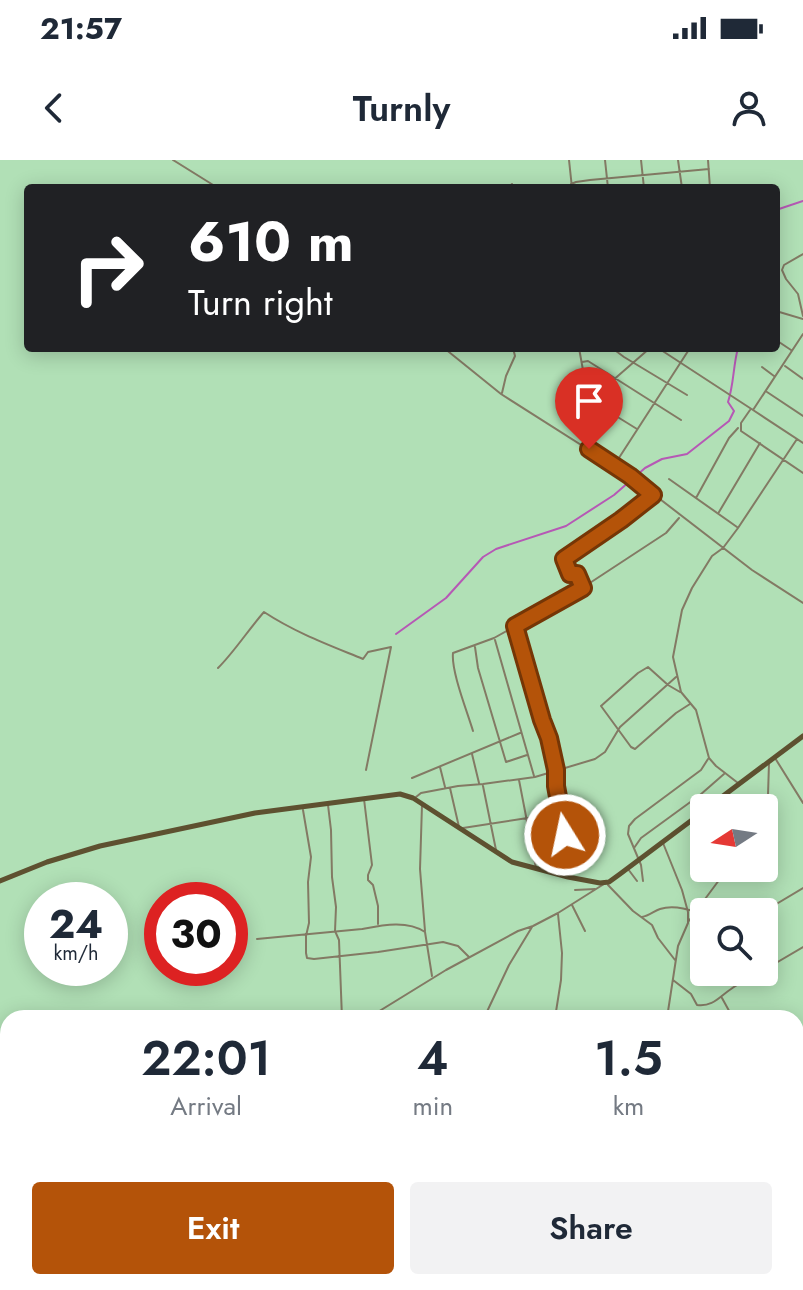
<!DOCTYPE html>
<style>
body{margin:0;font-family:Jost,sans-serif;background:#f2f2f3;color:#1f2937;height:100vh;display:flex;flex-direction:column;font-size:30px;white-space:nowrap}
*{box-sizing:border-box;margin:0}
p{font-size:26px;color:#747a83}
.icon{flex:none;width:44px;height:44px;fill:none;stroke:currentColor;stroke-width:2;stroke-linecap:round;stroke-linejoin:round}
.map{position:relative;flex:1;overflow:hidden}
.sheet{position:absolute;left:0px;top:850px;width:804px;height:280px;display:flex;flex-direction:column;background:#fff;border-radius:24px 24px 0 0;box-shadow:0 4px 20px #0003}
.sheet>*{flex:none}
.banner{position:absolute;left:24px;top:24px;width:756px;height:168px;border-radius:8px;box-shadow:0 4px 20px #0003;background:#202124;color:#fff;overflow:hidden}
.needle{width:52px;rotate:258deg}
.controls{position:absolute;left:690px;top:634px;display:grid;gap:16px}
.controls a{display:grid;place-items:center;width:88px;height:88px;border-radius:8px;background:#fff;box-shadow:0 4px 20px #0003;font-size:40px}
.speed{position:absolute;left:24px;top:722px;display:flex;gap:16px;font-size:40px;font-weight:700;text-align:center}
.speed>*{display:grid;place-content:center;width:104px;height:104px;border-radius:50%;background:#fff;box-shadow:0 4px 20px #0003;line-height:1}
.speed small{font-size:20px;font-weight:400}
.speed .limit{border:12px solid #d22;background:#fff;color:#111}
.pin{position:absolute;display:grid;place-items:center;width:68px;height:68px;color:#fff;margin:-82px -34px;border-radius:50% 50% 50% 0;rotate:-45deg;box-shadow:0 0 8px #0007}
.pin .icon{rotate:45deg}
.me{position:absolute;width:88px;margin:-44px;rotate:350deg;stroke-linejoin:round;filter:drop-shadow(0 0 6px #0008)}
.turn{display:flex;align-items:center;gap:28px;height:168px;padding:0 32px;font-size:36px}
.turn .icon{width:104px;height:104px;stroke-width:2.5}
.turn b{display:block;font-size:56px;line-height:68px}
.eta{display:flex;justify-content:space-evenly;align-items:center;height:136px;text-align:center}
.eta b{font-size:48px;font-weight:600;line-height:56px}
.button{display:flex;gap:16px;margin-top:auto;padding:16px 32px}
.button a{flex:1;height:92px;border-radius:8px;background:#b45309;color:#fff;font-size:32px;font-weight:600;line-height:92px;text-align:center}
.button a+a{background:#f2f2f3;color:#1f2937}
.status{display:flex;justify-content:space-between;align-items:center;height:56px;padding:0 40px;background:#fff;direction:ltr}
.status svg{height:22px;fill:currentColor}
header{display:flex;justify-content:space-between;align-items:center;height:104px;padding:0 32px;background:#fff;font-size:36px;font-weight:600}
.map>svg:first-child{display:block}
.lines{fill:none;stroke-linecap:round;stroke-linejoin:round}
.stream{stroke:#b658b5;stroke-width:2}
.street{stroke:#837a64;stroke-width:2}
.secondary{stroke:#5e5130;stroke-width:5}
.route-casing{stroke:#753606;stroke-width:20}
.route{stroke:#b45309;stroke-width:14}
</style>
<div class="status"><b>21:57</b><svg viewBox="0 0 49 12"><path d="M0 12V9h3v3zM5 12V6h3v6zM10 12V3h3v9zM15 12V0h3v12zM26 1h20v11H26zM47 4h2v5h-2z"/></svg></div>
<header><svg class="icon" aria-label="back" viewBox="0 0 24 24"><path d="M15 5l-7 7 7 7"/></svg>Turnly<svg class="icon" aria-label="person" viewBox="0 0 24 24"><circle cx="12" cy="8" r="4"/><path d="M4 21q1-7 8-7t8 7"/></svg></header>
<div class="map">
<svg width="803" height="1130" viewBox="0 0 803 1130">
<rect width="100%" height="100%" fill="#b1e0b6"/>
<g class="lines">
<path class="stream" d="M776,50L803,41
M396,474L446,438L483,397L496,389L566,366L614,335L645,308L662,299L687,294L729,261L734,251L728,242C734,224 733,206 738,188
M796,935L803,934
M474,1130L476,1122"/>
<path class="street" d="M173,0L218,28
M569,0L572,28
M605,0L608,28
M641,0L644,28
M678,0L682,28
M708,0L710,28
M571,24L576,22L590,20L709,9
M508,28L512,24
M803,94L784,105L782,110L786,119L798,134L803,156
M776,151L803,159
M803,174L753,250L803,283
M776,180L791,190
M444,188L501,234L630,316L752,410L803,443
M579,188L594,271L590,288
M612,188L624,197L687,235
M658,188L753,250
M582,202L588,201L681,260
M785,206L803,219
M762,207L774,216
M767,232L803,256
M502,233L506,216L515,196L513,188
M588,242L650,188
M750,250L741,263V271L803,313
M616,256L637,269
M615,304L690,188
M669,319L737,367
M696,338L729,278L738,268
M719,352L760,283
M583,428L577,414H570L564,399L621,360L652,335
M516,467L542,560L549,578L556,610V626L569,701V714
M495,480L534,616
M475,487L478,508L506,602L527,595
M218,508C235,491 248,470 264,452C296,473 329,485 363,499L368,492L391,487L366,610
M680,532L668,525L648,507L638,513L601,546L631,587L635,589L676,553L690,544
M473,571C467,551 451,511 453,493L494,478L573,434L666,373L679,358
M472,594L479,623
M775,598L803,643
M440,607L445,627
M412,618L520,573
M519,620L536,708
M738,623L716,606L709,598L696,550L681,532L673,497L682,450L692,428L712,396L723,388L738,368L797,279
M483,626L496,690
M450,628L459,667
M416,637L421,633L458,626L483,624L535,617L595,599L605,592L620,567L676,517
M364,639L372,705L368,715V720L373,725L378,746V764
M328,645L331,670L332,717L336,747L335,771L339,780L342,858
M422,645L420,709L425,771
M764,649L768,635L769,603
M303,650L311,697L308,722L309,763L306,776V793L307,798L314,799L378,792L443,782L458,786L469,797
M463,668L560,653
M663,683L682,730L688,752V763L678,786L667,858
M634,688L641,678L700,635L724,614
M628,709L637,721
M643,721L641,705L628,674L629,666L635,659L701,610L708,599
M608,725L633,751L652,765L658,778L675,800
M575,730L595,729
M572,745L585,771
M763,752L803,728
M642,757C649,756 654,751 660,749C673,745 694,749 704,757
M688,762L728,708
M257,779L362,769C383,765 407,760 425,772L432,816
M764,793L772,804
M764,810L803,787
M673,820L691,834L697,845C713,847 719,837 731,829C740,822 751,818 761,812
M722,838L733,858
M368,858L446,810L518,771L533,766L558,753L604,724
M484,858L509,805L532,767
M555,858L561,820L562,793L558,754
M796,877L803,874
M0,1022L8,1019
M279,1130L285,1122
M639,1130L641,1122"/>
<path class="secondary" d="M707,648L803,576
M0,721L47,702L100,686L255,653L400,634L413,638L512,702L568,717L600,723L609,722L620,714L704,651"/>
</g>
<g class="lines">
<g class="route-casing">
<path id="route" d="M565,675L556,626V610L549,578L542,560L515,466L583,428L577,414H570L564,399L621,360L653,335L630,316L589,289"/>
</g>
<use href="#route" class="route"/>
</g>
</svg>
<div class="controls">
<a><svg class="needle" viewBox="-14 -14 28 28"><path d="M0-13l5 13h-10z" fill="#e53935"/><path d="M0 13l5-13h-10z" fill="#747a83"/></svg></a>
<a><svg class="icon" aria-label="search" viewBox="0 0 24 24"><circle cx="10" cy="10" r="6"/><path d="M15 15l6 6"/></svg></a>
</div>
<div class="speed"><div>24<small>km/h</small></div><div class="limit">30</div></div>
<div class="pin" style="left:589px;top:289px;background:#d93025"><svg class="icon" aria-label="arrive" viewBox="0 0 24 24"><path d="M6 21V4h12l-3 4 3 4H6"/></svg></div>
<svg class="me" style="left:565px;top:675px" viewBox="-20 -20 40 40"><circle r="17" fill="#b45309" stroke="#fff" stroke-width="3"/><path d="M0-11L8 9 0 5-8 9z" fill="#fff"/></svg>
<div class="banner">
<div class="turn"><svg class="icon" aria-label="right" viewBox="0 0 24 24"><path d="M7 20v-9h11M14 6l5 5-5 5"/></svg><div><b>610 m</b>Turn right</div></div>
</div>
<section class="sheet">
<div class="eta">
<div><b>22:01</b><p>Arrival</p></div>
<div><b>4</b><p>min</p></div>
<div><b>1.5</b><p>km</p></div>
</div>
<div class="button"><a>Exit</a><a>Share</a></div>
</section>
</div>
